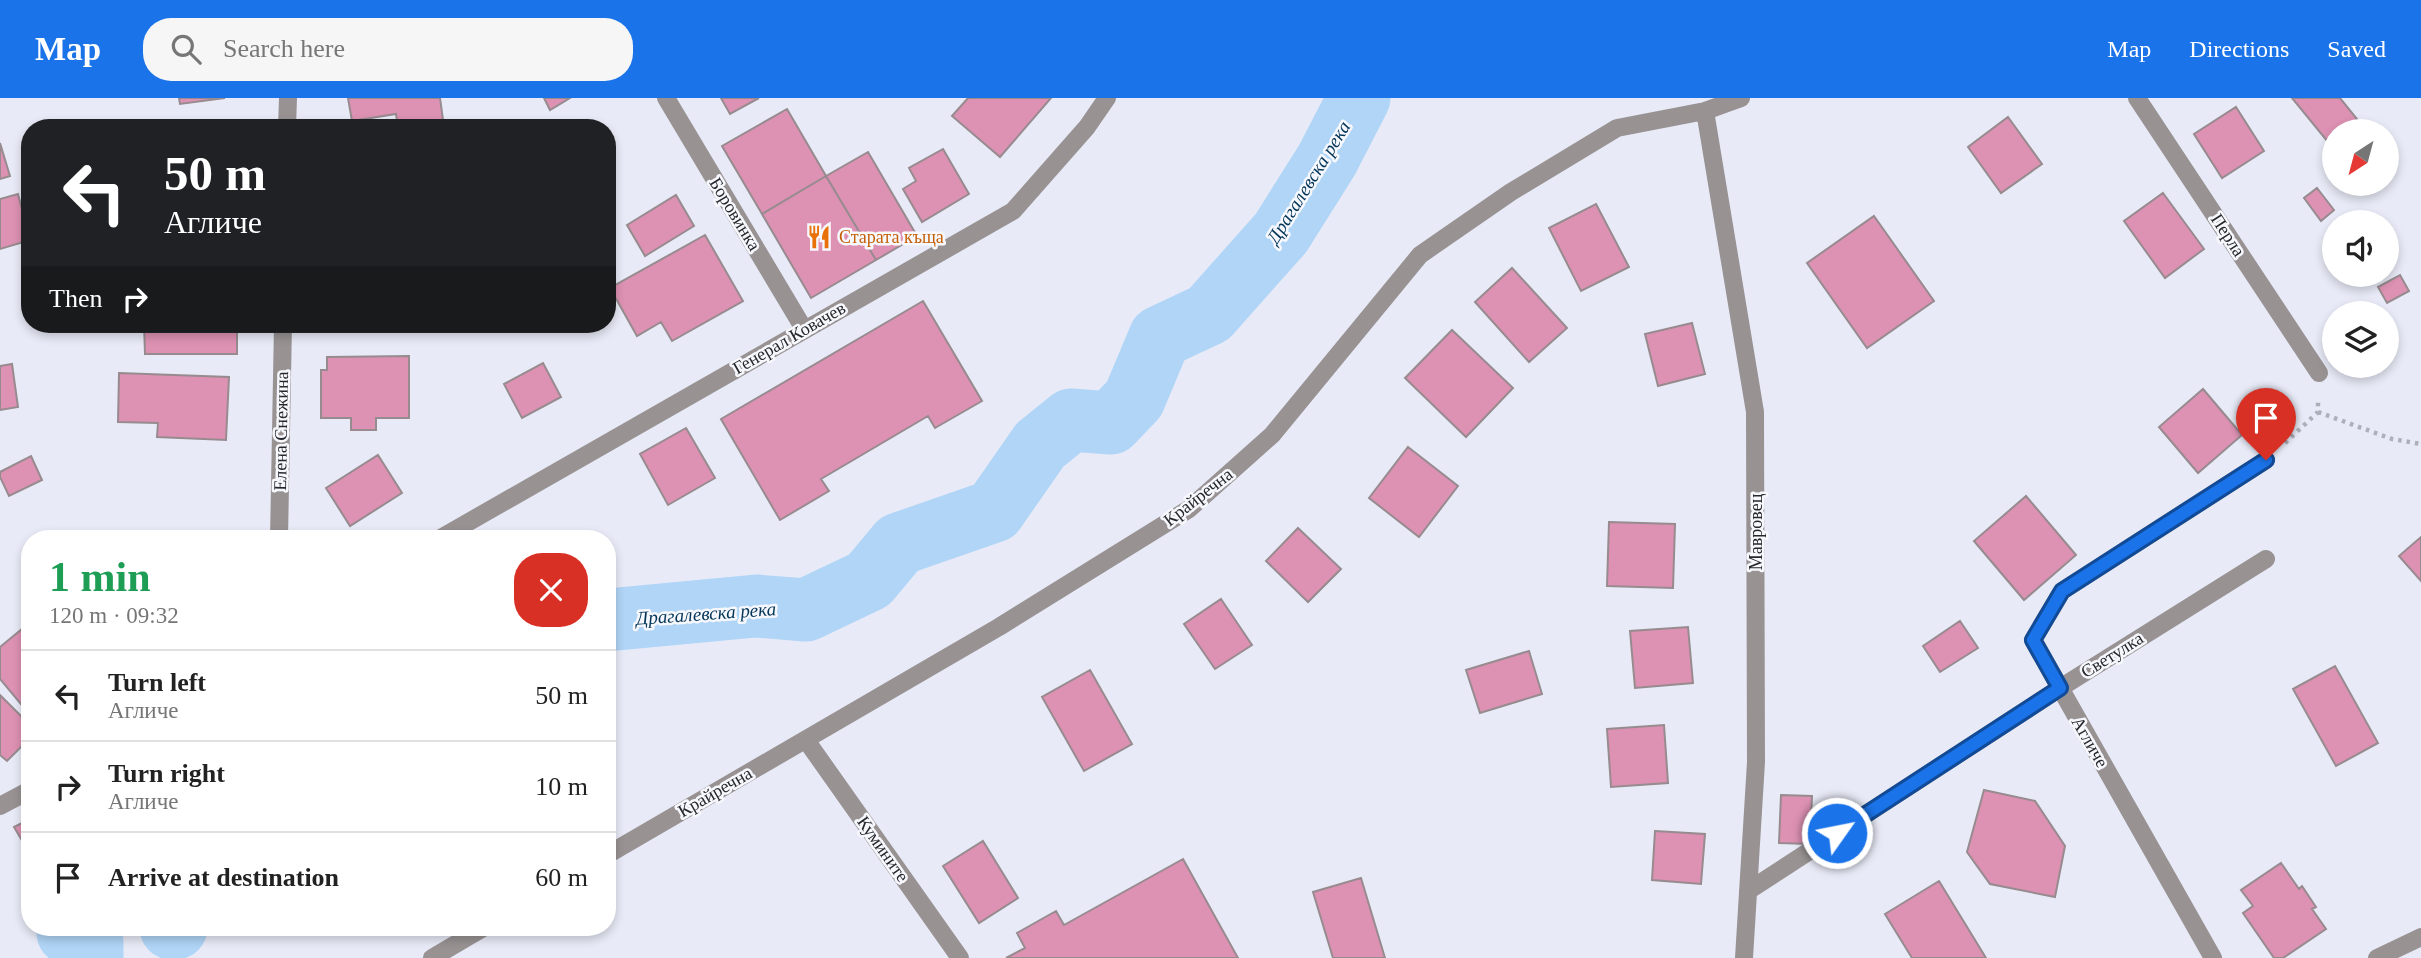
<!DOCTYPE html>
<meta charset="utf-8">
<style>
body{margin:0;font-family:Georgia,serif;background:#f6f6f6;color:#222;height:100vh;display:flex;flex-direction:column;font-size:26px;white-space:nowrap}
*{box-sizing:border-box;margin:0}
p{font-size:23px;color:#767676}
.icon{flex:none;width:38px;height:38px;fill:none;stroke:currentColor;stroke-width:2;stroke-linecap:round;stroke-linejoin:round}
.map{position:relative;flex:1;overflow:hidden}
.details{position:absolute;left:21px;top:432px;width:595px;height:406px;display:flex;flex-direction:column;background:#fff;border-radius:28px;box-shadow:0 4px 10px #0003}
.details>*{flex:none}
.hud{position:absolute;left:21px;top:21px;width:595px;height:214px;border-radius:28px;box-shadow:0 4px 10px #0003;background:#202124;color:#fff;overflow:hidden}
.needle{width:46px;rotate:216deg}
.controls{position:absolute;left:2322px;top:21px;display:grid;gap:14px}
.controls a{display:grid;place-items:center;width:77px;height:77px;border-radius:50%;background:#fff;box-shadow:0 4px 10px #0003;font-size:35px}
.pin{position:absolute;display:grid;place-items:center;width:60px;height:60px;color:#fff;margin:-72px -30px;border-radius:50% 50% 50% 0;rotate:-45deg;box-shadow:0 0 7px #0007}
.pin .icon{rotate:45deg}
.me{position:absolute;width:77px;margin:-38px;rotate:57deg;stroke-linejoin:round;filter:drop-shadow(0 0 5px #0008)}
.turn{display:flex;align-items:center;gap:24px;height:147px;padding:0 28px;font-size:32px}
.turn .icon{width:91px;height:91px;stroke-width:2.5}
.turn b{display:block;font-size:49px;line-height:60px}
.then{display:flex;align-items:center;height:66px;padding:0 28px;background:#0003;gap:14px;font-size:26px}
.round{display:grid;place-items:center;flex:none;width:74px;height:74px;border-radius:28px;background:#f6f6f6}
.overview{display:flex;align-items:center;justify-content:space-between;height:119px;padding:0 28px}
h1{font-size:42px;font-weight:800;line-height:52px;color:#1e9e55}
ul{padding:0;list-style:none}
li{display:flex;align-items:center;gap:21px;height:91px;padding:0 28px;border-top:2px solid #e0e0e0}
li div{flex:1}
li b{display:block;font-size:26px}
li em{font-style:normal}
header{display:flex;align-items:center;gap:42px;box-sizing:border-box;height:98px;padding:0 35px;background:#1a73e8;color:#fff}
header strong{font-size:33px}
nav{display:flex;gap:38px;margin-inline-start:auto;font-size:24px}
.search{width:490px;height:63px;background:#f6f6f6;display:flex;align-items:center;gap:18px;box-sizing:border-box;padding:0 24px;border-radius:28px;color:#767676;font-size:26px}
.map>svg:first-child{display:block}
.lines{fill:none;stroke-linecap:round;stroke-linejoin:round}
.river{stroke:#b0d5f6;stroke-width:63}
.building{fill:#dd91b3;stroke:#978b8f;stroke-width:2}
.path{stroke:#adafb9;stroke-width:4.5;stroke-dasharray:3.5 5;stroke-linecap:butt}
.minor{stroke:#989293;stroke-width:18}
.tertiary{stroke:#989293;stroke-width:18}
.route-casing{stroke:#114b97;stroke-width:18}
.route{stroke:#1a73e8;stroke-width:12}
.labels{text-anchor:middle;stroke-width:5;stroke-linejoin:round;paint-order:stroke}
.street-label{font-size:18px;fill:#26272b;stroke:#f7f8fd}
.food-label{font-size:18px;fill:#c56008;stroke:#f7f8fd;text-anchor:start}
.water-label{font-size:19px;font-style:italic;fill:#033558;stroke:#f7f8fd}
</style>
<header>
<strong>Map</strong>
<div class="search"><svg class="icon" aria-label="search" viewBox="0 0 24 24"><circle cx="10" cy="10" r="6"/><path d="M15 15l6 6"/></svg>Search here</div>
<nav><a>Map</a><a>Directions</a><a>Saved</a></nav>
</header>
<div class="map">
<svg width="2421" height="860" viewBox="0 0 2421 860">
<rect width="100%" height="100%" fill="#e8ebf7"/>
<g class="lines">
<path class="river" d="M607,522L756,508L806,512L869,482L899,446L994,413L1040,347L1071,322L1111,325L1134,301L1160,239L1209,216L1281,135L1327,62L1359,0
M69,830L68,835L92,844V860
M171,830H176"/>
</g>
<path class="building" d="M179,0H225L180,6Z
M348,0H440L444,29L398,30L396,16L352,23Z
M544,0H570L550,12Z
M721,0H759L730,16Z
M968,0H1051L1000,59L952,18Z
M2292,0H2340L2357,21L2342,33H2334V39L2328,44Z
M2236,9L2264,53L2222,80L2194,36Z
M787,11L826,78L762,116L722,48Z
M2008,19L2042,66L2001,95L1968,49Z
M340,23V30H308L307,27Z
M0,45L10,78L0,81Z
M943,51L969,96L922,124L903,91L916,83L909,70Z
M868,54L917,138L876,162L826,78Z
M826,78L876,162L811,200L762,116Z
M2317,90L2334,112L2321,123L2304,100Z
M2163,95L2204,151L2165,180L2124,123Z
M18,96L30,142L0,151V101Z
M676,97L694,128L645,158L627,127Z
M1596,106L1629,169L1581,193L1549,130Z
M1874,118L1934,203L1867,250L1807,165Z
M705,137L743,203L672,243L661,224L637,238L610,190Z
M1512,170L1567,230L1529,264L1475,204Z
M2400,177L2409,193L2387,205L2378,189Z
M923,203L982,303L935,330L928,318L821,381L829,393L780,422L721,321Z
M1692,225L1705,276L1658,288L1645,236Z
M144,226H237V256H145Z
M1452,232L1513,290L1466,339L1405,280Z
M409,258V320H376V332H351V320H321V272H327V259Z
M543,265L561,299L522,320L504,286Z
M12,266L18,309L0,312V268Z
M119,275L229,279L226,342L157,339L158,325L118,324Z
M2203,291L2242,337L2198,375L2159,329Z
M686,330L715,380L668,407L640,356Z
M1408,349L1458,388L1419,439L1369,400Z
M378,357L402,395L350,428L326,390Z
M31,358L42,382L9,398L0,379V374Z
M2026,398L2076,457L2024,502L1974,443Z
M1609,424L1675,426L1673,490L1607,488Z
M1298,430L1341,471L1308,504L1266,463Z
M2421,439V483L2399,458Z
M1221,501L1252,547L1215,571L1184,526Z
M1960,523L1978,550L1940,574L1923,548Z
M1688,529L1693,585L1635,590L1630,533Z
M22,531L30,540V617L0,581V549Z
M1529,553L1542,596L1480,615L1466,572Z
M2335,568L2378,645L2336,668L2293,591Z
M1090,572L1132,646L1084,673L1042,599Z
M0,597L30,627V640L7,663L0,657Z
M1664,627L1668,685L1611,689L1607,631Z
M1984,692L2035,703L2065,748L2055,799L1990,786L1967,754Z
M1781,697L1812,698L1810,746L1779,745Z
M30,721V756L14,729Z
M1655,733L1705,736L1701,786L1652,782Z
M983,743L1018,800L979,825L943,768Z
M1183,761L1238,860H1006L1025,850L1017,835L1056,813L1064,827Z
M2281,765L2299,791L2302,788L2316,809L2312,811L2326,831L2283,860H2274L2243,815L2253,808L2241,792Z
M1361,780L1385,860H1333L1313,794Z
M1939,783L1986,860H1912L1885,816Z"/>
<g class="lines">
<path class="path" d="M2318,314L2392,341L2421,346
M2285,345L2318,314V301"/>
<path class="minor" d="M666,0L804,231
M2137,0L2319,275
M1705,13L1755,314L1756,664L1744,860
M287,30L288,0
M279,441L283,226
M806,642L960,860
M607,757L999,529L1189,411L1272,337L1420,157L1511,94L1617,30L1705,13L1741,0
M1748,793L2060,590L2266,461
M432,860L483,830
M2213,860L2033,542L2062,493L2266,362
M2377,860L2421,839"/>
<path class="tertiary" d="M439,441L1013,113L1087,29L1107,0
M0,708L30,692"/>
</g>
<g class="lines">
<g class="route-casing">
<path id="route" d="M1837,735L2060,590L2033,542L2062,493L2266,362"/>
</g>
<use href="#route" class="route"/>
</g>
<defs>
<g id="restaurant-bare" transform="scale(1.89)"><path d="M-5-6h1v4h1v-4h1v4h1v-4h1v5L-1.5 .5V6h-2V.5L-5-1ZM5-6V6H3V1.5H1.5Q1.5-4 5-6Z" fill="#e8710a" stroke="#f7f8fd" stroke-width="2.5" paint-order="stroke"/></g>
</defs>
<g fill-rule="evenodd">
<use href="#restaurant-bare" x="819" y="139"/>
</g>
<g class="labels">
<g class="street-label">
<text transform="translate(735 116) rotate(59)" y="6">Боровинка</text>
<text transform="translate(2228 137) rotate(57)" y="6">Перла</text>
<text transform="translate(789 240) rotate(-30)" y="6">Генерал Ковачев</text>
<text transform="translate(281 333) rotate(-89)" y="6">Елена Снежина</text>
<text transform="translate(1198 399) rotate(-38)" y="6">Крайречна</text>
<text transform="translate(1756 434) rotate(-90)" y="6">Мавровец</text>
<text transform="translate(2112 557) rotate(-32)" y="6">Светулка</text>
<text transform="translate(2090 644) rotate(60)" y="6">Агличе</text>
<text transform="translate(715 694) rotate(-30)" y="6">Крайречна</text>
<text transform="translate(883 751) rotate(55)" y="6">Кумините</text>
</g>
<g class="food-label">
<text x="839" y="145">Старата къща</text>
</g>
<g class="water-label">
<text transform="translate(1308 84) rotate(-58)" y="7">Драгалевска река</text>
<text transform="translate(706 515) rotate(-4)" y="7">Драгалевска река</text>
</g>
</g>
</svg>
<div class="controls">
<a><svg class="needle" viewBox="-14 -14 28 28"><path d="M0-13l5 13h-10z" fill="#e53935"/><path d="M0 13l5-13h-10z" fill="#767676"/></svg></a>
<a><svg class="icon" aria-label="sound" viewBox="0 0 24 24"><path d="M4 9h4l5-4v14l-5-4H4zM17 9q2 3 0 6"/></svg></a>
<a><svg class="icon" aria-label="layers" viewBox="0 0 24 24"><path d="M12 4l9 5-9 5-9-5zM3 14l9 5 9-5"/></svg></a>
</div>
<div class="pin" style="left:2266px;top:362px;background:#d93025"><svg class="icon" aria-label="arrive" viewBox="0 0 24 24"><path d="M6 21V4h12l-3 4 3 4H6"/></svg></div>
<svg class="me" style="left:1837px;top:735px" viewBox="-20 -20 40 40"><circle r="17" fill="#1a73e8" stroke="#fff" stroke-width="3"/><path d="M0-11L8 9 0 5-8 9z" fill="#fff"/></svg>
<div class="hud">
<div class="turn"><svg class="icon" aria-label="left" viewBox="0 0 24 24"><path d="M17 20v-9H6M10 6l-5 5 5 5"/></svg><div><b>50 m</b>Агличе</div></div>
<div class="then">Then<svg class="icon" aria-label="right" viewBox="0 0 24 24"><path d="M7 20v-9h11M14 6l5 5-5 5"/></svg></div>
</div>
<section class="details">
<div class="overview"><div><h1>1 min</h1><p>120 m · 09:32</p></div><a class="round" style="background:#d93025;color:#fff"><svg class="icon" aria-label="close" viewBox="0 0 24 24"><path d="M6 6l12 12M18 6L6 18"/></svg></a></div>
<ul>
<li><svg class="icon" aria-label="left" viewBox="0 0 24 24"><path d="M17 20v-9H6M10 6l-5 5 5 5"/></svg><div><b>Turn left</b><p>Агличе</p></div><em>50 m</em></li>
<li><svg class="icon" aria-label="right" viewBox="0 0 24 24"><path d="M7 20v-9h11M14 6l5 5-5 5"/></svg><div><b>Turn right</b><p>Агличе</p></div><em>10 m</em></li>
<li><svg class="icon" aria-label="arrive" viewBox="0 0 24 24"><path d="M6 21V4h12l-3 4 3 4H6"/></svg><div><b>Arrive at destination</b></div><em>60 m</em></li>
</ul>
</section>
</div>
